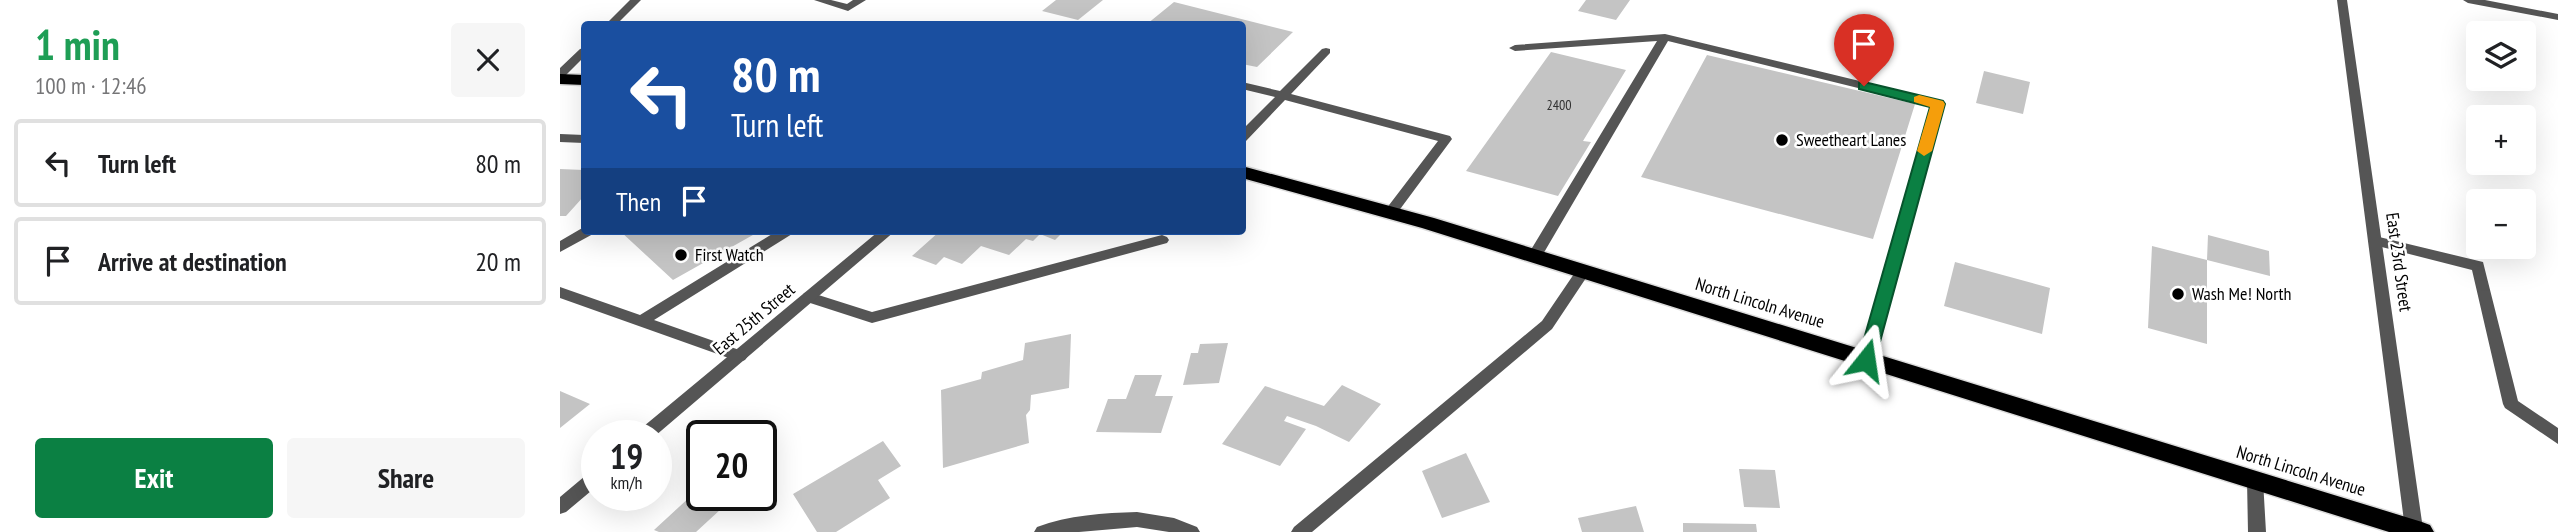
<!DOCTYPE html>
<meta charset="utf-8">
<style>
body{margin:0;font-family:"PT Sans Narrow",sans-serif;background:#f6f6f6;color:#202124;height:100vh;display:flex;flex-direction:column;font-size:26px;white-space:nowrap}
*{box-sizing:border-box;margin:0}
p{font-size:23px;color:#757577}
.icon{flex:none;width:38px;height:38px;fill:none;stroke:currentColor;stroke-width:2;stroke-linecap:round;stroke-linejoin:round}
.map{position:relative;flex:1;overflow:hidden}
.sheet{display:flex;flex-direction:column;background:#fff;width:560px}
.sheet>*{flex:none}
.guide{position:absolute;left:21px;top:21px;width:665px;height:214px;border-radius:7px;box-shadow:0 7px 28px #0002;background:#1a4fa0;color:#fff;overflow:hidden}
.fabs{position:absolute;left:1906px;top:21px;display:grid;gap:14px}
.fabs a{display:grid;place-items:center;width:70px;height:70px;border-radius:7px;background:#fff;box-shadow:0 7px 28px #0002;font-size:35px}
.speed{position:absolute;left:21px;top:420px;display:flex;gap:14px;font-size:35px;font-weight:700;text-align:center}
.speed>*{display:grid;place-content:center;width:91px;height:91px;border-radius:50%;background:#fff;box-shadow:0 7px 28px #0002;line-height:1}
.speed small{font-size:18px;font-weight:400}
.speed .limit{border:4px solid #111;border-radius:10px;background:#fff;color:#111}
.pin{position:absolute;display:grid;place-items:center;width:60px;height:60px;color:#fff;margin:-72px -30px;border-radius:50% 50% 50% 0;rotate:-45deg;box-shadow:0 0 7px #0007}
.pin .icon{rotate:45deg}
.me{position:absolute;width:77px;margin:-38px;rotate:15deg;stroke-linejoin:round;filter:drop-shadow(0 0 5px #0008)}
.turn{display:flex;align-items:center;gap:24px;height:147px;padding:0 35px;font-size:32px}
.turn .icon{width:91px;height:91px;stroke-width:2.5}
.turn b{display:block;font-size:49px;line-height:60px}
.then{display:flex;align-items:center;height:66px;padding:0 35px;background:#0003;gap:14px;font-size:26px}
.round{display:grid;place-items:center;flex:none;width:74px;height:74px;border-radius:7px;background:#f6f6f6}
.overview{display:flex;align-items:center;justify-content:space-between;height:119px;padding:0 35px}
h1{font-size:42px;font-weight:600;line-height:52px;color:#1e9e55}
.action{display:flex;gap:14px;margin-top:auto;padding:14px 35px}
.action a{flex:1;height:80px;border-radius:7px;background:#0b8043;color:#fff;font-size:28px;font-weight:600;line-height:80px;text-align:center}
.action a+a{background:#f6f6f6;color:#202124}
ul{padding:0;list-style:none}
li{display:flex;align-items:center;gap:21px;height:88px;margin:0 14px 10px;padding:0 21px;border:4px solid #e0e0e0;border-radius:7px}
li div{flex:1}
li b{display:block;font-size:26px}
li em{font-style:normal}
main{display:flex;flex:1;min-height:0}
.map>svg:first-child{display:block}
.building{fill:#c4c4c4}
.lines{fill:none;stroke-linecap:round;stroke-linejoin:round}
.trunk-casing{stroke:#dbdbdb;stroke-width:3}
.service{fill:#555;fill-rule:evenodd}
.minor{fill:#555;fill-rule:evenodd}
.tertiary{fill:#555;fill-rule:evenodd}
.trunk{fill:#000;fill-rule:evenodd}
.route{fill:#0b8043;stroke:#07532c;stroke-width:2}
.slow{fill:#f59e0b}
.poi-dot{fill:#000;stroke:#fff;stroke-width:2.5}
.labels{text-anchor:middle;stroke-width:5;stroke-linejoin:round;paint-order:stroke}
.number-label{font-size:14px;fill:#313131}
.poi-label{font-size:18px;fill:#000;stroke:#fff;text-anchor:start}
.street-label{font-size:18px;fill:#000;stroke:#fff}
</style>
<main>
<section class="sheet">
<div class="overview"><div><h1>1 min</h1><p>100 m · 12:46</p></div><a class="round"><svg class="icon" aria-label="close" viewBox="0 0 24 24"><path d="M6 6l12 12M18 6L6 18"/></svg></a></div>
<ul>
<li><svg class="icon" aria-label="left" viewBox="0 0 24 24"><path d="M17 20v-9H6M10 6l-5 5 5 5"/></svg><div><b>Turn left</b></div><em>80 m</em></li>
<li><svg class="icon" aria-label="arrive" viewBox="0 0 24 24"><path d="M6 21V4h12l-3 4 3 4H6"/></svg><div><b>Arrive at destination</b></div><em>20 m</em></li>
</ul>
<div class="action"><a>Exit</a><a>Share</a></div>
</section>
<div class="map">
<svg width="1998" height="532" viewBox="0 0 1998 532">
<rect width="100%" height="100%" fill="#fff"/>
<path class="building" d="M496,0H543L518,20L482,11Z
M1026,0H1070L1056,20L1018,11Z
M614,2L733,32L697,67L682,64V24H587Z
M991,52L1066,70L1023,141L1031,142L998,196L906,171Z
M1147,55L1355,104L1313,239L1081,177Z
M1424,71L1470,82L1463,114L1416,103Z
M0,169L24,170V196L6,216H0Z
M60,231H200L113,280Z
M380,231H504L495,240L480,234L473,241L466,239L449,255L421,246L402,264L384,257L376,265L352,256Z
M1648,235L1709,251L1710,276L1647,260Z
M1592,246L1647,260V344L1588,328Z
M1395,262L1490,288L1482,334L1384,306Z
M511,334L509,388L471,395L470,410L466,415L469,443L383,468L381,390L421,379L422,372L463,360L465,343Z
M668,343L659,383L623,385L631,353H638L640,344Z
M575,375H602L595,396H613L601,433L536,432L548,399H566Z
M782,385L821,404L789,442L756,426L727,416L724,421L746,429L720,466L662,444L705,386L764,406Z
M0,391L30,404L0,428Z
M323,441L341,466L318,480L330,498L276,532H257L233,494Z
M906,453L930,502L882,518L862,471Z
M1179,469L1215,470L1220,508L1184,507Z
M132,495L161,509L136,532H99L94,530Z
M1076,506L1084,532H1022L1018,518Z
M1123,523L1196,524L1197,532H1123Z"/>
<g class="lines">
<g class="trunk-casing">
<path id="trunk" d="M0,74L24,75V85L0,84Z
M682,166L874,218L1862,522L1870,525L1874,532H1829L862,228L682,178Z"/>
</g>
<path class="service" d="M254,0H271L287,4L293,0H306L288,11Z
M1105,34L1378,100L1384,104L1311,364H1301L1298,360L1371,106L1108,41L979,261H969L967,257L969,253L1097,41L955,51L949,48L955,45Z
M766,48L770,49V53L731,94L890,136L892,139L835,216L830,218L823,213L878,141L725,100L686,141L682,142V130L715,97L682,89V82L720,91L762,49Z
M0,134L24,135V143L0,142Z
M24,227V231H35L33,234L0,252V241Z
M217,231H234L232,234L94,320L185,352L188,356L185,360L180,362L0,298V287L80,315Z
M602,235L607,237L609,240L607,243L312,323L244,301L242,297L244,293L249,292L312,312Z
M1815,236L1923,262L1958,401L1998,428V444L1945,408L1943,404L1912,270L1810,244L1808,241L1810,238Z
M1023,267L1030,272L992,329L752,532H731L734,527L982,321L1018,268Z"/>
<path class="minor" d="M1777,0H1787L1863,529L1861,532H1847L1845,529Z
M1903,0H1925L1998,14V20L1908,3Z
M319,231H335L95,436H76L78,431Z
M37,469V486L6,512L0,514V497L31,471Z
M1695,473L1701,475L1703,480L1706,532H1688L1687,480L1689,475Z
M577,512L614,518L637,527L640,532H609L577,527L519,532H474L477,527C508,515 544,513 577,512Z"/>
<path class="tertiary" d="M70,0H81L57,24H46Z
M24,48V57L4,77L0,79V68L20,49Z"/>
<use href="#trunk" class="trunk"/>
</g>
<path class="route" d="M1304,82L1383,101L1385,104L1315,360L1312,364H1300L1298,360L1370,107L1299,89V83Z"/>
<path class="slow" d="M1359,95L1383,101L1385,104L1372,151L1364,156L1357,151L1370,107L1354,102V97Z"/>
<g class="poi-dot">
<circle cx="1222" cy="140" r="7"/>
<circle cx="121" cy="255" r="7"/>
<circle cx="1618" cy="294" r="7"/>
</g>
<g class="labels">
<g class="number-label">
<text x="999" y="110">2400</text>
</g>
<g class="poi-label">
<text x="1236" y="146">Sweetheart Lanes</text>
<text x="135" y="261">First Watch</text>
<text x="1632" y="300">Wash Me! North</text>
</g>
<g class="street-label">
<text transform="translate(1839 262) rotate(82)" y="6">East 23rd Street</text>
<text transform="translate(1200 303) rotate(17)" y="6">North Lincoln Avenue</text>
<text transform="translate(194 319) rotate(-40)" y="6">East 25th Street</text>
<text transform="translate(1741 471) rotate(17)" y="6">North Lincoln Avenue</text>
</g>
</g>
</svg>
<div class="fabs">
<a><svg class="icon" aria-label="layers" viewBox="0 0 24 24"><path d="M12 4l9 5-9 5-9-5zM3 14l9 5 9-5"/></svg></a>
<a>+</a>
<a>−</a>
</div>
<div class="speed"><div>19<small>km/h</small></div><div class="limit">20</div></div>
<div class="pin" style="left:1304px;top:86px;background:#d93025"><svg class="icon" aria-label="arrive" viewBox="0 0 24 24"><path d="M6 21V4h12l-3 4 3 4H6"/></svg></div>
<svg class="me" style="left:1306px;top:360px" viewBox="-20 -20 40 40"><path d="M0-17L14 15 0 8-14 15z" fill="#0b8043" stroke="#fff" stroke-width="4"/></svg>
<div class="guide">
<div class="turn"><svg class="icon" aria-label="left" viewBox="0 0 24 24"><path d="M17 20v-9H6M10 6l-5 5 5 5"/></svg><div><b>80 m</b>Turn left</div></div>
<div class="then">Then<svg class="icon" aria-label="arrive" viewBox="0 0 24 24"><path d="M6 21V4h12l-3 4 3 4H6"/></svg></div>
</div>
</div>
</main>
